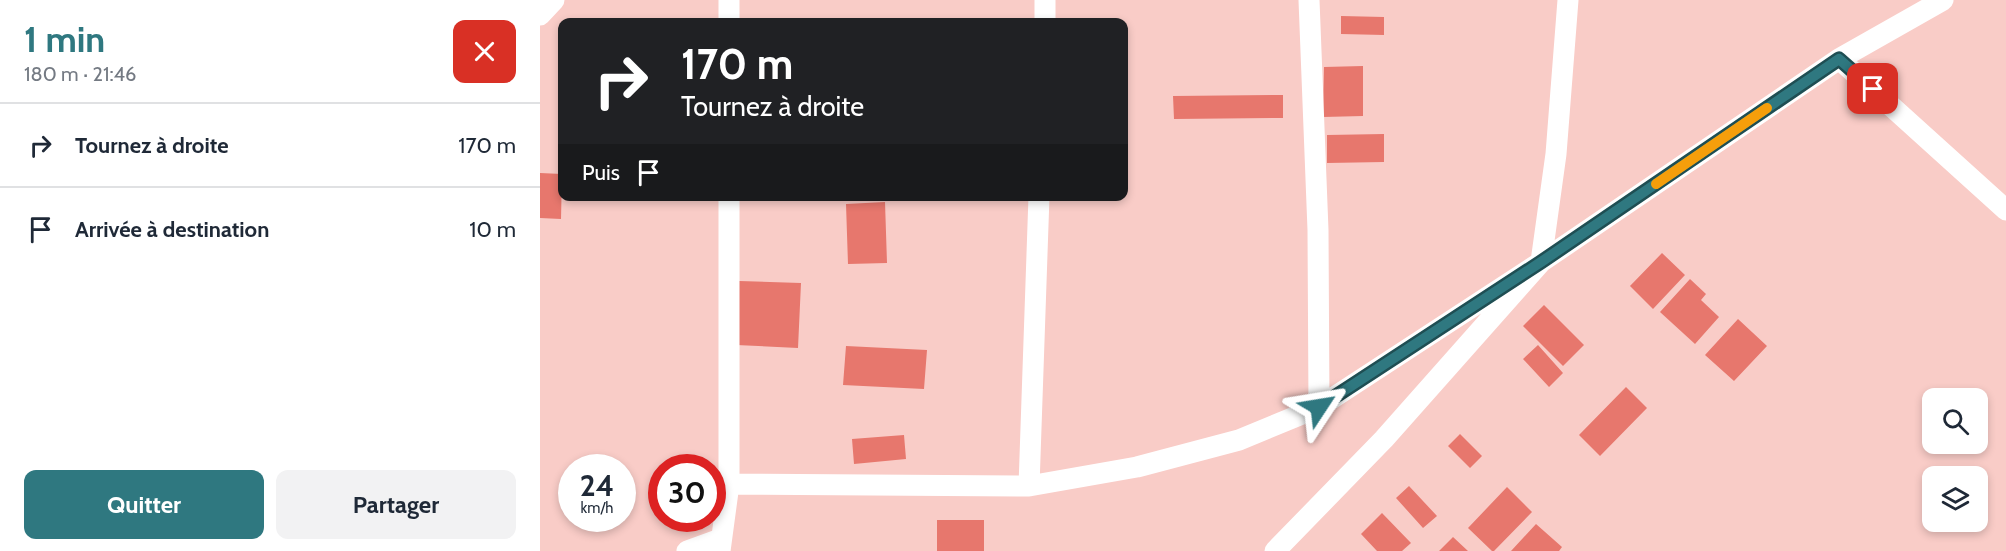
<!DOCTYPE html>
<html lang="fr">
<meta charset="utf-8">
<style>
body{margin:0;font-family:Cabin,sans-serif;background:#f2f2f3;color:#1f2937;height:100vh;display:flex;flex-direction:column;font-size:22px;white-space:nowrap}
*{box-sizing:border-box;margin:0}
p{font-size:20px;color:#747a83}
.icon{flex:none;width:33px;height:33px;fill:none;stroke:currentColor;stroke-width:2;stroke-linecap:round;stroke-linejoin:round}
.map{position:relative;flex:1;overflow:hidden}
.panel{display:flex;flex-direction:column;background:#fff;width:540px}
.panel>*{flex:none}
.hud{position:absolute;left:18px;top:18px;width:570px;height:183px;border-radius:12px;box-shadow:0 3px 9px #0003;background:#202124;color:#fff;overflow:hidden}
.tools{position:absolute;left:1382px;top:388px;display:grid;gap:12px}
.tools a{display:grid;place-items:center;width:66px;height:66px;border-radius:12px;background:#fff;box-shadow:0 3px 9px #0003;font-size:30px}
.speed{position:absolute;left:18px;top:454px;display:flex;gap:12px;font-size:30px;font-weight:700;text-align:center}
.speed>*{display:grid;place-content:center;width:78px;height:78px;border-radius:50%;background:#fff;box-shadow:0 3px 9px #0003;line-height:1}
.speed small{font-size:15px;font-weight:400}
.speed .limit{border:9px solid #d22;background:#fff;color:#111}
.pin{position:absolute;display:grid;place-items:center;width:51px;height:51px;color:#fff;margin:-26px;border-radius:12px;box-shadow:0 3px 9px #0006}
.me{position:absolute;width:66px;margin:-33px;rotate:57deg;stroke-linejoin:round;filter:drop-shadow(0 0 4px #0008)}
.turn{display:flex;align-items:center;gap:21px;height:126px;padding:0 24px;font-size:27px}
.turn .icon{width:78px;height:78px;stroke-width:2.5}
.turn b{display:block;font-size:42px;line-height:51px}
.then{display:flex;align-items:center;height:57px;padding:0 24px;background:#0003;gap:12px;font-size:22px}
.round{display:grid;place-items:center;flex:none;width:63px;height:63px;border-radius:12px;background:#f2f2f3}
.headline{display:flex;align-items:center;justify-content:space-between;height:102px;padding:0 24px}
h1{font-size:36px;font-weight:800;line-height:45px;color:#2f7880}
.primary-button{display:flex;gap:12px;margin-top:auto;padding:12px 24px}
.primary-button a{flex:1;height:69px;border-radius:12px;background:#2f7880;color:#fff;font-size:24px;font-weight:800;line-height:69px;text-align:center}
.primary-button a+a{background:#f2f2f3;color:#1f2937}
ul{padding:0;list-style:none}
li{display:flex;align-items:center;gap:18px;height:84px;padding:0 24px;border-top:2px solid #e0e1e3}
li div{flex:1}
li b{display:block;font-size:22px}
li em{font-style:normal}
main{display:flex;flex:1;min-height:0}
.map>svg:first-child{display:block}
.building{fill:#e7776d}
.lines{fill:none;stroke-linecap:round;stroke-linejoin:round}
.minor{stroke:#fff;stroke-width:21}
.route-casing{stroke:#1f4e53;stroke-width:15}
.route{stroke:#2f7880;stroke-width:10}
.slow{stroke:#f59e0b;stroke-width:10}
</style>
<main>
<section class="panel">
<div class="headline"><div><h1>1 min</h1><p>180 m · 21:46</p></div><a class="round" style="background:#d93025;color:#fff"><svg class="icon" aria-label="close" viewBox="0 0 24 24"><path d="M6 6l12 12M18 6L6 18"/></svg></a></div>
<ul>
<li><svg class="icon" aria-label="right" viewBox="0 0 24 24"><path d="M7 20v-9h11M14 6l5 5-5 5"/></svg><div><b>Tournez à droite</b></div><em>170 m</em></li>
<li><svg class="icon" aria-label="arrive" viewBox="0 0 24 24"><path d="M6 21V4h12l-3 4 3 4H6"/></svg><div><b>Arrivée à destination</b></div><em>10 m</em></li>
</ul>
<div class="primary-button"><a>Quitter</a><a>Partager</a></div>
</section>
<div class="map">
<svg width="1466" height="551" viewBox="0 0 1466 551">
<rect width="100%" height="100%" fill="#f9ccc7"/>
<path class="building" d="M801,16L844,17V35L801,34Z
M417,19V22H394V21Z
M430,20L480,21V22H430Z
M823,66V116L783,117L784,67Z
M743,95V118L634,119L633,96Z
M844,134V162L787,163V135Z
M0,173L22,174L21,219L0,218Z
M345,202L347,263L308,264L306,204Z
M1122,253L1145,275L1113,309L1090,286Z
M1150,279L1166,294L1161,300L1179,317L1155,344L1120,312Z
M199,281L261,283L258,348L196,345Z
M1004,305L1044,345L1023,366L983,326Z
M1198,319L1227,346L1194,381L1165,355Z
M998,345L1023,373L1009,387L983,359Z
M306,346L387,350L384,389L303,385Z
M1086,387L1107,408L1060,456L1039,435Z
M920,434L942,456L930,468L908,446Z
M364,435L366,459L314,464L312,439Z
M869,486L897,516L883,528L856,498Z
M967,487L992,512L954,551H952L928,528Z
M842,513L871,543L862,551H837L821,534Z
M397,520H444V551H397Z
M996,524L1022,547L1019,551H971Z
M913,537L928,551H899Z"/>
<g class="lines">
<path class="minor" d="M769,0L778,230L779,407
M0,15L14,0
M189,22V0
M505,22V0
M1299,59L1466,210
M189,484L489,486L597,467L699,440L779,407L1001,262L1299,59L1403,0
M489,486L499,196
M147,551L180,539
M180,551L189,484V196
M735,551L844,439L1001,262L1016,154L1028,0"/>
</g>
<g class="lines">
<g class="route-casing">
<path id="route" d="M779,407L1001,262L1299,59L1333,89"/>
</g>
<use href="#route" class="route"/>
<path class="slow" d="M1116,184L1227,108"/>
</g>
</svg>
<div class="tools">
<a><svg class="icon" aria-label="search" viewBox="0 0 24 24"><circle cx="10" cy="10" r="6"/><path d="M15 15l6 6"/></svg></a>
<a><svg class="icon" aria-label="layers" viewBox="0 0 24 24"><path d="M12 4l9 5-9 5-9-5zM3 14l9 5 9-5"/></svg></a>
</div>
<div class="speed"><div>24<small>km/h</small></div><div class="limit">30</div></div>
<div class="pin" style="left:1333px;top:89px;background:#d93025"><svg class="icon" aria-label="arrive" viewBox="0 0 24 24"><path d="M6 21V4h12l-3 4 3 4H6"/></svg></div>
<svg class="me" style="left:779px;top:407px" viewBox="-20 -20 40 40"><path d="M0-17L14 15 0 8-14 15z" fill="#2f7880" stroke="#fff" stroke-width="4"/></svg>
<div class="hud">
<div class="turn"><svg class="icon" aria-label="right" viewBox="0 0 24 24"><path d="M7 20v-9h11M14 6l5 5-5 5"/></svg><div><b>170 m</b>Tournez à droite</div></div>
<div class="then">Puis<svg class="icon" aria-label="arrive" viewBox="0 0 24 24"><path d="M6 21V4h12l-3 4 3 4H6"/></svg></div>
</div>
</div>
</main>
